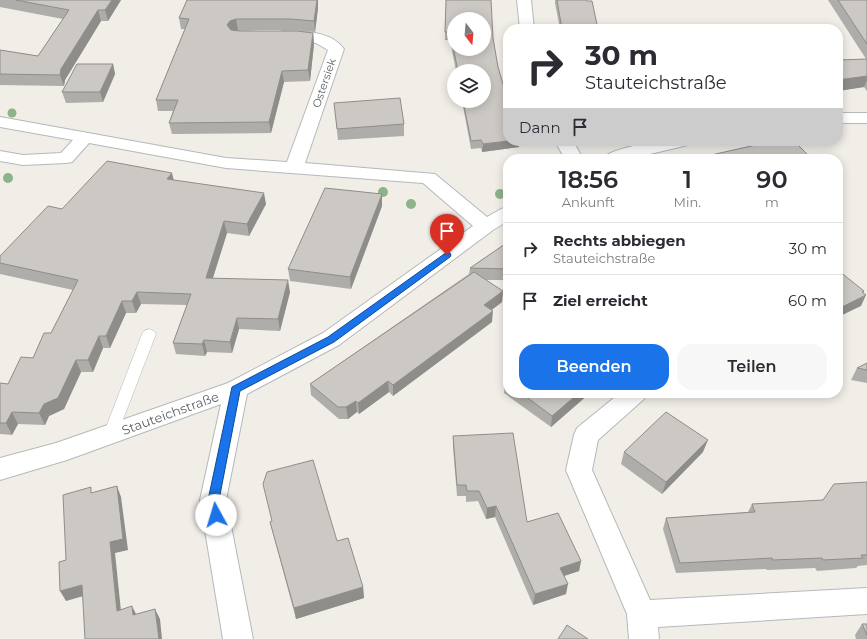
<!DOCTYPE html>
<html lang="de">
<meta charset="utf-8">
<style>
body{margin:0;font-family:Montserrat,sans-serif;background:#f7f7f7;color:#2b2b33;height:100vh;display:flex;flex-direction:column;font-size:15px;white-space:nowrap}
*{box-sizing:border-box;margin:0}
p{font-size:13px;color:#7c7c81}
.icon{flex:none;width:22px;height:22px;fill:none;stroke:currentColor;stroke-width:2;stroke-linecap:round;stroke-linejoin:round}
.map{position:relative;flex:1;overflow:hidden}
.sheet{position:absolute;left:503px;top:154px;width:340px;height:244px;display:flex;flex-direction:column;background:#fff;border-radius:16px;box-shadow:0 2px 10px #0003}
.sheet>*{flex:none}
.banner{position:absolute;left:503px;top:24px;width:340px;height:122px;border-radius:16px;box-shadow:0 2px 10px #0003;background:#fff;color:#2b2b33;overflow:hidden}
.needle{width:26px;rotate:164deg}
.fabs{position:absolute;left:447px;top:12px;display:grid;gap:8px}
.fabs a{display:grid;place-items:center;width:44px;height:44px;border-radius:50%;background:#fff;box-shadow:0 2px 10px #0003;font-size:20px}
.pin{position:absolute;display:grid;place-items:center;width:34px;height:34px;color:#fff;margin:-41px -17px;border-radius:50% 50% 50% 0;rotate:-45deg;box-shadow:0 0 4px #0007}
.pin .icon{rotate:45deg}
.me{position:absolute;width:44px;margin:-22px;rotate:354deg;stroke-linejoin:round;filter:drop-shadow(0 0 3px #0008)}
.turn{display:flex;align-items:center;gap:14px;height:84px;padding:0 16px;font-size:18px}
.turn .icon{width:52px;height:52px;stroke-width:2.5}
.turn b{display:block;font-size:28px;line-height:34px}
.then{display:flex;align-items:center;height:38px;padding:0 16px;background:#0003;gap:8px;font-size:15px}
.eta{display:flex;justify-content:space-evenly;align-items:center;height:68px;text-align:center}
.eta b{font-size:24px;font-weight:600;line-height:28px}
.primary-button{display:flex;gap:8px;margin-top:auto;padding:8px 16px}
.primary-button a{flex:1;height:46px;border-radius:16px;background:#1a73e8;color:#fff;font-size:16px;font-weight:600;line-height:46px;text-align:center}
.primary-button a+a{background:#f7f7f7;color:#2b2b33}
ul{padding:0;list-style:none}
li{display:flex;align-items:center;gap:12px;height:52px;padding:0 16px;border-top:1px solid #e1e1e2}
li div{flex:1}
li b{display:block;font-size:15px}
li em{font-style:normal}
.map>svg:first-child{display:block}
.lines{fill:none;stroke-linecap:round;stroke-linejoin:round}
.lane-casing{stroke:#b5b8bc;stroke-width:1}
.street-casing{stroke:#b5b8bc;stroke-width:2}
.lane{fill:#fff;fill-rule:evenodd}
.street{fill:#fff;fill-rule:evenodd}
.tree{fill:#8db488}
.wall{fill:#afada9}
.shaded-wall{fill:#8f8d8a}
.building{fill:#ccc9c5;stroke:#8f8d8a;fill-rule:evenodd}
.route{fill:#1a73e8;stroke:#114b97}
.labels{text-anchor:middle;stroke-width:4;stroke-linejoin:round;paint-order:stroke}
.far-street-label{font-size:11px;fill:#5f6468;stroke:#fff}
.street-label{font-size:13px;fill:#5f6468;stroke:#fff}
</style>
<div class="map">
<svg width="867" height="639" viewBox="0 0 867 639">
<rect width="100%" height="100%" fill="#f1eee8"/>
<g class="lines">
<g class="lane-casing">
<path id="lane" d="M149,329L154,331L156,334L117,435L115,439L110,441L105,439L103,435L142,334L144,331Z"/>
</g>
<g class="street-casing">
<path id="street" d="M517,0H531L534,29H520Z
M283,31C304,32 330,30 344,49L305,163L435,174L487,217L501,209L508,207V221L493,230L339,345L247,394L226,500L253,639H223L200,500L221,404L67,460L0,480V458L56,443L228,383L323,333L473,226L423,183L226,168L89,143L72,162L66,163L23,165L0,161V151L23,155L61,153L73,140L0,127V117L226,158L287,162L328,50L316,43L278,39L275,36L278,33Z
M838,113H867V123H838Z
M555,141H573L583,159H565Z
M658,141H691L688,145L629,159H602C609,149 645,144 658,141Z
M620,393H648L644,399L598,440L592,470L650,600L867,588V614L658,627L659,639H629L627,614L566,470L574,435L577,428Z"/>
</g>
<use href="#lane" class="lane"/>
<use href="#street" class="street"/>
</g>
<g class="tree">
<circle cx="12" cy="113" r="4.5"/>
<circle cx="8" cy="178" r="5"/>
<circle cx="383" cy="192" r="5"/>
<circle cx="500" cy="194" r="5"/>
<circle cx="411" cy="204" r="5"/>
</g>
<path class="wall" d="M0,0H121L108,21H101L65,80L64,86L0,85V50L38,56L63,19L0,7Z
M187,0H318V8L315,32L291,30H236L313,33L314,44L310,81L284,82L271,133L172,134L169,123L173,111H158L156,100L185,29H181L179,18Z
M446,0L493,38L498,67L519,147L482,152L481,148L471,149L462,101H484V71H456L450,40H445Z
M555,0H586L598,29H560L555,3Z
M828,0H867V91L864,87L838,91V60L866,59Z
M113,64L115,74L103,102L66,103L62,92Z
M334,103L404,124V136L338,140Z
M174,180L266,204L249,236L227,233L213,278L290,292L280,331L239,329L232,353L207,352L205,356L176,354L173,343L187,305L141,304L136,313H126L110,348H103L93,372H81L64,409L49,416L45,425L18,424L12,435L0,434V383L8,384L33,358L51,333L73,290L0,274V256L62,209Z
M382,206L351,289L290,281L288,269Z
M508,242V280H486L503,291L502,302L492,310V322L393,396L389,392L359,414L357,412L348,419H339L311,395L310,384L469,274L470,268Z
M867,363V383L851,380L857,368Z
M508,380V393H590L551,427L504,393L505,382Z
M453,436L527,522L581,561L579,571L564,576L566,594L533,605L495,517L486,519L478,501L466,502V496H457L453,447Z
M624,452H703L662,494L621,464Z
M867,482V565L858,566L856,568L817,571L815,568L767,570L766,569L676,573L663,529L666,518L748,512L752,504L823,500Z
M270,522L337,541L363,587L364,598L296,619Z
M862,624H867V639H856L855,635Z"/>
<path class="shaded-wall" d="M112,0H121L108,21L105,10Z
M317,0H318V8L315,32L314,21Z
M98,10L101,21L65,80L64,86L60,75L61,69Z
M236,19L238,30L232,32L227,25L230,21Z
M313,33L314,44L310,81L308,70Z
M113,64L115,74L103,102L100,92Z
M282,71L284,82L271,133L269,122Z
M867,76V80L864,87L838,91V80Z
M508,141H519V147L482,152L483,144Z
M172,173L175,185L167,179Z
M264,193L266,204L249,236L247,224Z
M382,194V206L351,289L350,277Z
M224,221L227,233L209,290L206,278Z
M288,280L290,292L280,331L278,319Z
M503,291L502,302L483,316L484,305Z
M864,291L861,298L866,295L861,306L838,317V309Z
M137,292L141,304L136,313L132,301Z
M122,301L126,313L110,348L106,336Z
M493,311L492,322L393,396V385Z
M237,318L239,329L232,353L230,342Z
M99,336L103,348L93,372L88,360Z
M204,340L207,352L205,356L202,344Z
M76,360L81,372L64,409L49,416L45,425L39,413L44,404Z
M388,381L389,392L359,414L358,403Z
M579,393H590L551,427L552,416Z
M356,401L357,412L348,419L346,407Z
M12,412L18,424L12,435L6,423Z
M708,440L703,452L662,494L666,482Z
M117,486L121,497L128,550L115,553L122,621L117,611L110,542Z
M496,506L495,517L486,519L487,508Z
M581,561L579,571L558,578L560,568Z
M568,584L566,594L533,605L535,594Z
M82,585L87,595L66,601L60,591Z
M363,587L364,598L296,619L294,608Z
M132,606L137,616L133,615Z
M155,609L160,619L162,639H159Z"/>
<path class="building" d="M16,0H112L105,10H98L61,69L60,75L0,74V50L38,56L69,10Z
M187,0H317L314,21L290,19H236L230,21L227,25L231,30L240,31H297L313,33L308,70L282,71L269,122L169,123L178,100H156L189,19L179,18Z
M446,0H491L493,38L498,67L508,101V141L483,144L481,140L471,141L463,101H484V71H458L450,32H445ZM454,19H484V49H454Z
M557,0H586L587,1H592L598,29H562Z
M838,0H867V44Z
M867,59V76L838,80V60Z
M77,64H113L100,92H62Z
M400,98L404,124L337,129L334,103Z
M774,141H794L812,159H704L702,157Z
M107,161L172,173L167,179L264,193L247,224L224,221L206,278L288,280L278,319L237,318L230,342L204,340L202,344L173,343L191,294L137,292L132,301H122L106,336H99L88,360H76L58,398L44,404L39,413L12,412L6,423H0V383L8,384L21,357L33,358L44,333H51L78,280L0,263V256L48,206L62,209Z
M325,188L382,194L350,277L288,269Z
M508,242V269L470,268Z
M838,271H839L864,291L862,292L866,295L838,309Z
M474,272L503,291L484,305L493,311L393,385L388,381L358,403L356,401L346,407H338L310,384Z
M867,363V370L857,368Z
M508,380V384L505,382Z
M521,393H579L552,416Z
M666,412L708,440L666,482L624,452Z
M513,433L527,522L558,513L581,561L560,568L568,584L535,594L496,506L487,508L479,491H467L466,485H457L453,436Z
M313,460L337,541L348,538L363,587L294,608L270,522L272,521L263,484L267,472Z
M867,482V555H861L863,558L823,560L822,558L773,560L772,558L680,563L666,518L755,512L752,504L823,500L834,484Z
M117,486L123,539L110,542L117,611L132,606L133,615L155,609L159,639H85L82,585L60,591L59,562L66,560L63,495L91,487V493Z
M862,624H867V635Z
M567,625L588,639H558Z"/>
<path class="route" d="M447,252L450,253L451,255L450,257L334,342L240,391L219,500L221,515L220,519L216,520L212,519L208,500L232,387L328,337Z"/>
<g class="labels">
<g class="far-street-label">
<text transform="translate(324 83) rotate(-71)" y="4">Ostersiek</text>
</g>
<g class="street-label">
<text transform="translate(170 413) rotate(-20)" y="5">Stauteichstraße</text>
</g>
</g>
</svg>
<div class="fabs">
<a><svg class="needle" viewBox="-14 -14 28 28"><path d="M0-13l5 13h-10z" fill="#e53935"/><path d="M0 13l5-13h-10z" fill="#7c7c81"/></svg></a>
<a><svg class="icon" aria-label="layers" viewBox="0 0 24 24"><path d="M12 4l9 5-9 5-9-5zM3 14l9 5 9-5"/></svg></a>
</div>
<div class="pin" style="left:447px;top:255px;background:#d93025"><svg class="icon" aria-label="arrive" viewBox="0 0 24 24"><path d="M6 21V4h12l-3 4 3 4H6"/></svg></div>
<svg class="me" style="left:216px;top:515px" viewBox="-20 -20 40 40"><circle r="19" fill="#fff"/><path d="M0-13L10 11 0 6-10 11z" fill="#1a73e8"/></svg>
<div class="banner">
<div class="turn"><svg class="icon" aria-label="right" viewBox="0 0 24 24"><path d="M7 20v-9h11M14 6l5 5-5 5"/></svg><div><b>30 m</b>Stauteichstraße</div></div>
<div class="then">Dann<svg class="icon" aria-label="arrive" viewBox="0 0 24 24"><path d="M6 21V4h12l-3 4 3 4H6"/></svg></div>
</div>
<section class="sheet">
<div class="eta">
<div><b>18:56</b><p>Ankunft</p></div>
<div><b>1</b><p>Min.</p></div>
<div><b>90</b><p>m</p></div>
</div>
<ul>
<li><svg class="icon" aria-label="right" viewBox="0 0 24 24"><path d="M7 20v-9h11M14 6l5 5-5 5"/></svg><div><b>Rechts abbiegen</b><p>Stauteichstraße</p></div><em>30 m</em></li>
<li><svg class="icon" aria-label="arrive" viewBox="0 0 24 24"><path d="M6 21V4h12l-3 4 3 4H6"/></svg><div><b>Ziel erreicht</b></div><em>60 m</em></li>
</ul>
<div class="primary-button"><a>Beenden</a><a>Teilen</a></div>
</section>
</div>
